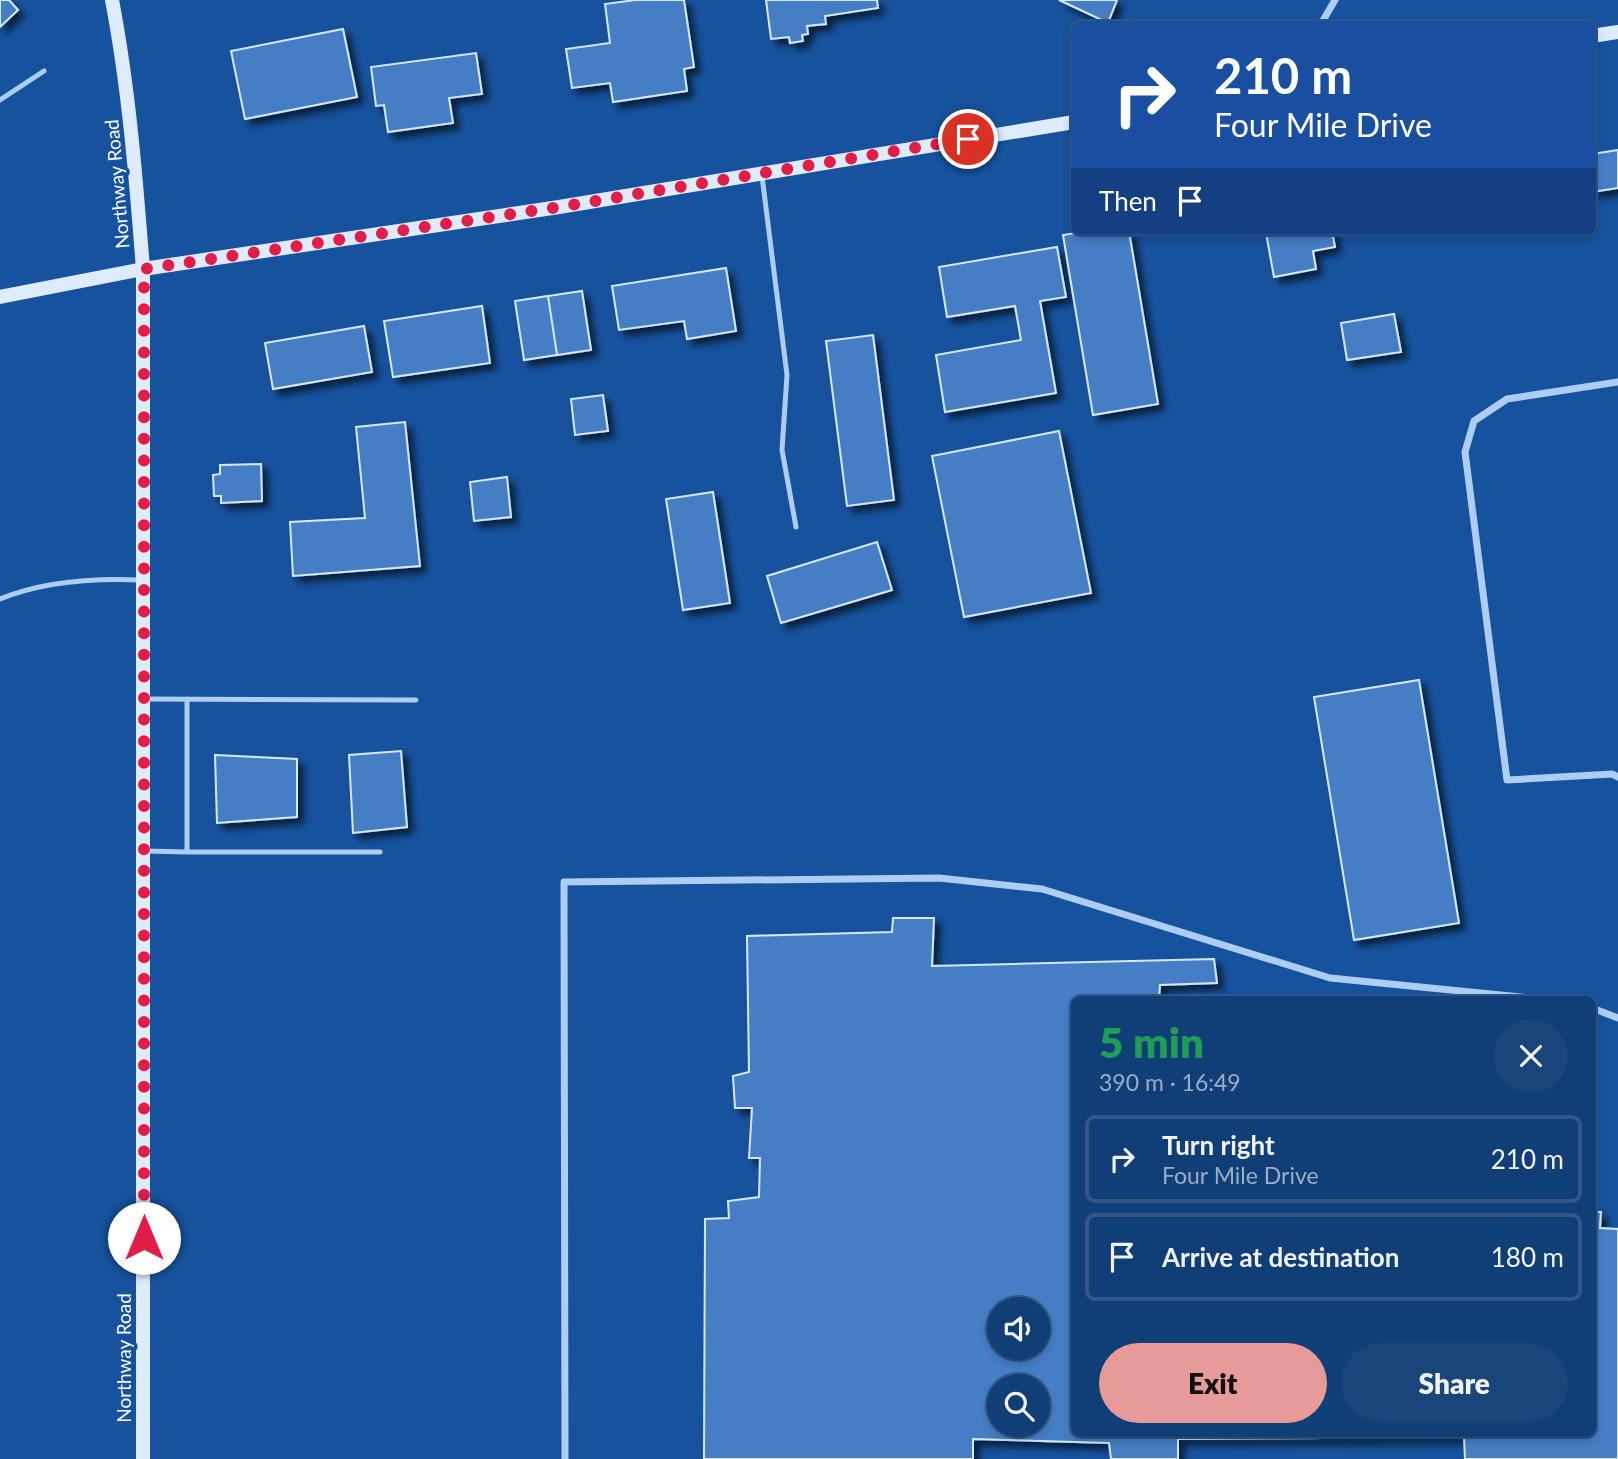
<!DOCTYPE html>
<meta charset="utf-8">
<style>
body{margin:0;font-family:Lato,sans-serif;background:#19457b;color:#f1f3f6;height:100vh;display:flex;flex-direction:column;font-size:26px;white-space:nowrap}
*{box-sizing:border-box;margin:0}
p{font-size:23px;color:#9caec5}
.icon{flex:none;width:38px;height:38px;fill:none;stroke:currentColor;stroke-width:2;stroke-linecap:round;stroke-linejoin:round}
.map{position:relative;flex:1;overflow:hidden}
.drawer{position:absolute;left:1071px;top:996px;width:525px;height:441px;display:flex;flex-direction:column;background:#103e76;border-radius:10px;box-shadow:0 4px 10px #0003,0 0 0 2px #305788}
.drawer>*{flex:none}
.top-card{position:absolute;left:1071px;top:21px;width:525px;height:214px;border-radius:10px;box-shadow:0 4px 10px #0003,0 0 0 2px #305788;background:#1a4fa0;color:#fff;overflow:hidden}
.fabs{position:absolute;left:987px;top:1297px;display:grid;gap:14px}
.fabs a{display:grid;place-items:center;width:63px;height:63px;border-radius:50%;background:#103e76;box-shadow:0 4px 10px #0003,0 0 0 2px #305788;font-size:35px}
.pin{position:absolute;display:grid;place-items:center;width:60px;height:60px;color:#fff;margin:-30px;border:4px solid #fff;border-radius:50%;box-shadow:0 2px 7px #0007}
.me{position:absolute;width:77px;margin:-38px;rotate:0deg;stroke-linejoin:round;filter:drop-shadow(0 0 5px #0008)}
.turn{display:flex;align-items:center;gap:24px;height:147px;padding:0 28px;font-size:32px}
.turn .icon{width:91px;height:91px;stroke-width:2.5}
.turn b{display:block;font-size:49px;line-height:60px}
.then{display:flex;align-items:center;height:66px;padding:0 28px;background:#0003;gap:14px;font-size:26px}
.round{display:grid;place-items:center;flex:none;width:74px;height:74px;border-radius:37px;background:#19457b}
.overview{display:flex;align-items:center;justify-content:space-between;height:119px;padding:0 28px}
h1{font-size:42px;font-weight:800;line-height:52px;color:#1e9e55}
.button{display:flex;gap:14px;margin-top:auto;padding:14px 28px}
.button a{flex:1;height:80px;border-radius:42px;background:#e69b98;color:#111;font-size:28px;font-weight:800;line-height:80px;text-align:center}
.button a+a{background:#19457b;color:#f1f3f6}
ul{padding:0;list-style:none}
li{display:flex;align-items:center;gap:21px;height:88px;margin:0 14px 10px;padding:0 14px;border:4px solid #305788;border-radius:10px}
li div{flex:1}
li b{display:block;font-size:26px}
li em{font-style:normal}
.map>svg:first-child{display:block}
.building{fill:#447ec5;stroke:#d5e8fd;stroke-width:2;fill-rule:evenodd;filter:url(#shadow)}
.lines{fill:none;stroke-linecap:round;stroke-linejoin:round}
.lane{stroke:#adcdf3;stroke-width:5}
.street{stroke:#adcdf3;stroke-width:7}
.secondary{stroke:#ddebfc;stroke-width:14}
.route{stroke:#e11d48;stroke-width:12;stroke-dasharray:0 21.6}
.labels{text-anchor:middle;stroke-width:7;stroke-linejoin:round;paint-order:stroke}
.street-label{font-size:19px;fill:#fff;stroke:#16529d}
</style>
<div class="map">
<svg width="1618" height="1459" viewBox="0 0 1618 1459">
<defs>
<filter id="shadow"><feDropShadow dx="6" dy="6" stdDeviation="3.5" flood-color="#0009"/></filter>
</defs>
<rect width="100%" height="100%" fill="#16529d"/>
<path class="building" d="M0,0H9L18,10L0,27Z
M635,0H684L694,67L684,69L687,91L613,102L610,83L572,88L566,49L610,43L605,4Z
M766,0H877L878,8L825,16L826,24L807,26L808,34L802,35L803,41L790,43L789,37L771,39Z
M1059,0H1117L1108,23Z
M343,29L357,97L245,119L231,51Z
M476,53L482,94L449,98L453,123L388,132L384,105L376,106L371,67Z
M1618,150V188L1592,192V154Z
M1088,231H1129L1158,404L1093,415L1063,235Z
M1279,231H1332L1335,247L1313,251L1316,269L1274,277L1266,233Z
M1057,247L1066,297L1040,301L1056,393L945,412L936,355L1021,340L1015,306L947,317L939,267Z
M726,268L736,331L687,339L684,321L619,330L612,286Z
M582,291L591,350L557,355L548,296Z
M548,296L557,355L524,360L515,301Z
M482,306L490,363L393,377L384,321Z
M1394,314L1401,352L1347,360L1341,323Z
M364,326L372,372L273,389L265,343Z
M873,335L894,500L847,506L826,341Z
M603,395L608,431L575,435L571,399Z
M405,422L420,566L293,576L290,522L365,518L356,427Z
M1059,431L1091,593L964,617L932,456Z
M261,464L262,501L221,503V496H214L213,475L220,474V465Z
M507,477L511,517L474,521L470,482Z
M713,492L730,603L683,610L666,499Z
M877,542L892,590L781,623L767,576Z
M1419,680L1459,923L1354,940L1314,697Z
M401,751L407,827L353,833L349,755Z
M215,755L297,759V817L217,823Z
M893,918H934L932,966L1214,959L1217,983L1160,985L1159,999H1074V1433H1592V1212H1601L1600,1228L1618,1229V1459H1465L1464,1437L1178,1439V1459H1111L1109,1443L973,1439V1459H704L705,1219L729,1218L728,1201L759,1197L760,1158H749L752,1108H735L733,1076L749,1072L747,936L892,932ZM999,1309H1038V1348H999ZM999,1386H1038V1424H999Z"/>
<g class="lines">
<path class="lane" d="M0,100L44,71
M762,176L787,375L782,450L796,527
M0,599C44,581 94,578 141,580
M143,699L416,700
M187,699V852H380
M145,851L187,852"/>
<path class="street" d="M1321,24L1335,0
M1618,382L1507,399L1474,421L1465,452L1507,780L1612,774L1618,777
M1592,1008L1618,1018
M565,1459L564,882L939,878L1042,889L1330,978L1540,999"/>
<path class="secondary" d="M112,0C129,89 136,179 143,269V1459
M1592,36L1618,32
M0,297L143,269L559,207L1074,122"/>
</g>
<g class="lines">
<path class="route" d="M144,1238V269L559,207L968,139"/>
</g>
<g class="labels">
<g class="street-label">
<text transform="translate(117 184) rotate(-95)" y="7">Northway Road</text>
<text transform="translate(124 1358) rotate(-90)" y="7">Northway Road</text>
</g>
</g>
</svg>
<div class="fabs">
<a><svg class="icon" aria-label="sound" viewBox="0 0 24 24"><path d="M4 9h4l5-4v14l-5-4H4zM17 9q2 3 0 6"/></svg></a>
<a><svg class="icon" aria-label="search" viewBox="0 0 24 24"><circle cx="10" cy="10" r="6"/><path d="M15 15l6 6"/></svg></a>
</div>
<div class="pin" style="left:968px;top:139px;background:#d93025"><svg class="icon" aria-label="arrive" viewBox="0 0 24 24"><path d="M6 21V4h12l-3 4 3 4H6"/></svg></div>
<svg class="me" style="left:144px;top:1238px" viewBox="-20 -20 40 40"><circle r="19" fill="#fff"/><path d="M0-13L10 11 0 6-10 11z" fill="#e11d48"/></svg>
<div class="top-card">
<div class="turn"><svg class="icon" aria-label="right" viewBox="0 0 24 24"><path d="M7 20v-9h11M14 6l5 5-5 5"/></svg><div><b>210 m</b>Four Mile Drive</div></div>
<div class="then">Then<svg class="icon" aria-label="arrive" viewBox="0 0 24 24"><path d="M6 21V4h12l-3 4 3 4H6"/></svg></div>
</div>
<section class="drawer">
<div class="overview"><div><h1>5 min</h1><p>390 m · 16:49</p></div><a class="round"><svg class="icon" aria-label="close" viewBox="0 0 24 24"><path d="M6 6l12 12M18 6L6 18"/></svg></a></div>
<ul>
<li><svg class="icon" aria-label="right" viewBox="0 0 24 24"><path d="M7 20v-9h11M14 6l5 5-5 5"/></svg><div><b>Turn right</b><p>Four Mile Drive</p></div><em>210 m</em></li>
<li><svg class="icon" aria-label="arrive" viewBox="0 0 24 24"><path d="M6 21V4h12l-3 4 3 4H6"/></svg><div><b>Arrive at destination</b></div><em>180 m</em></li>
</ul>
<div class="button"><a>Exit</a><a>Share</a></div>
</section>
</div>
